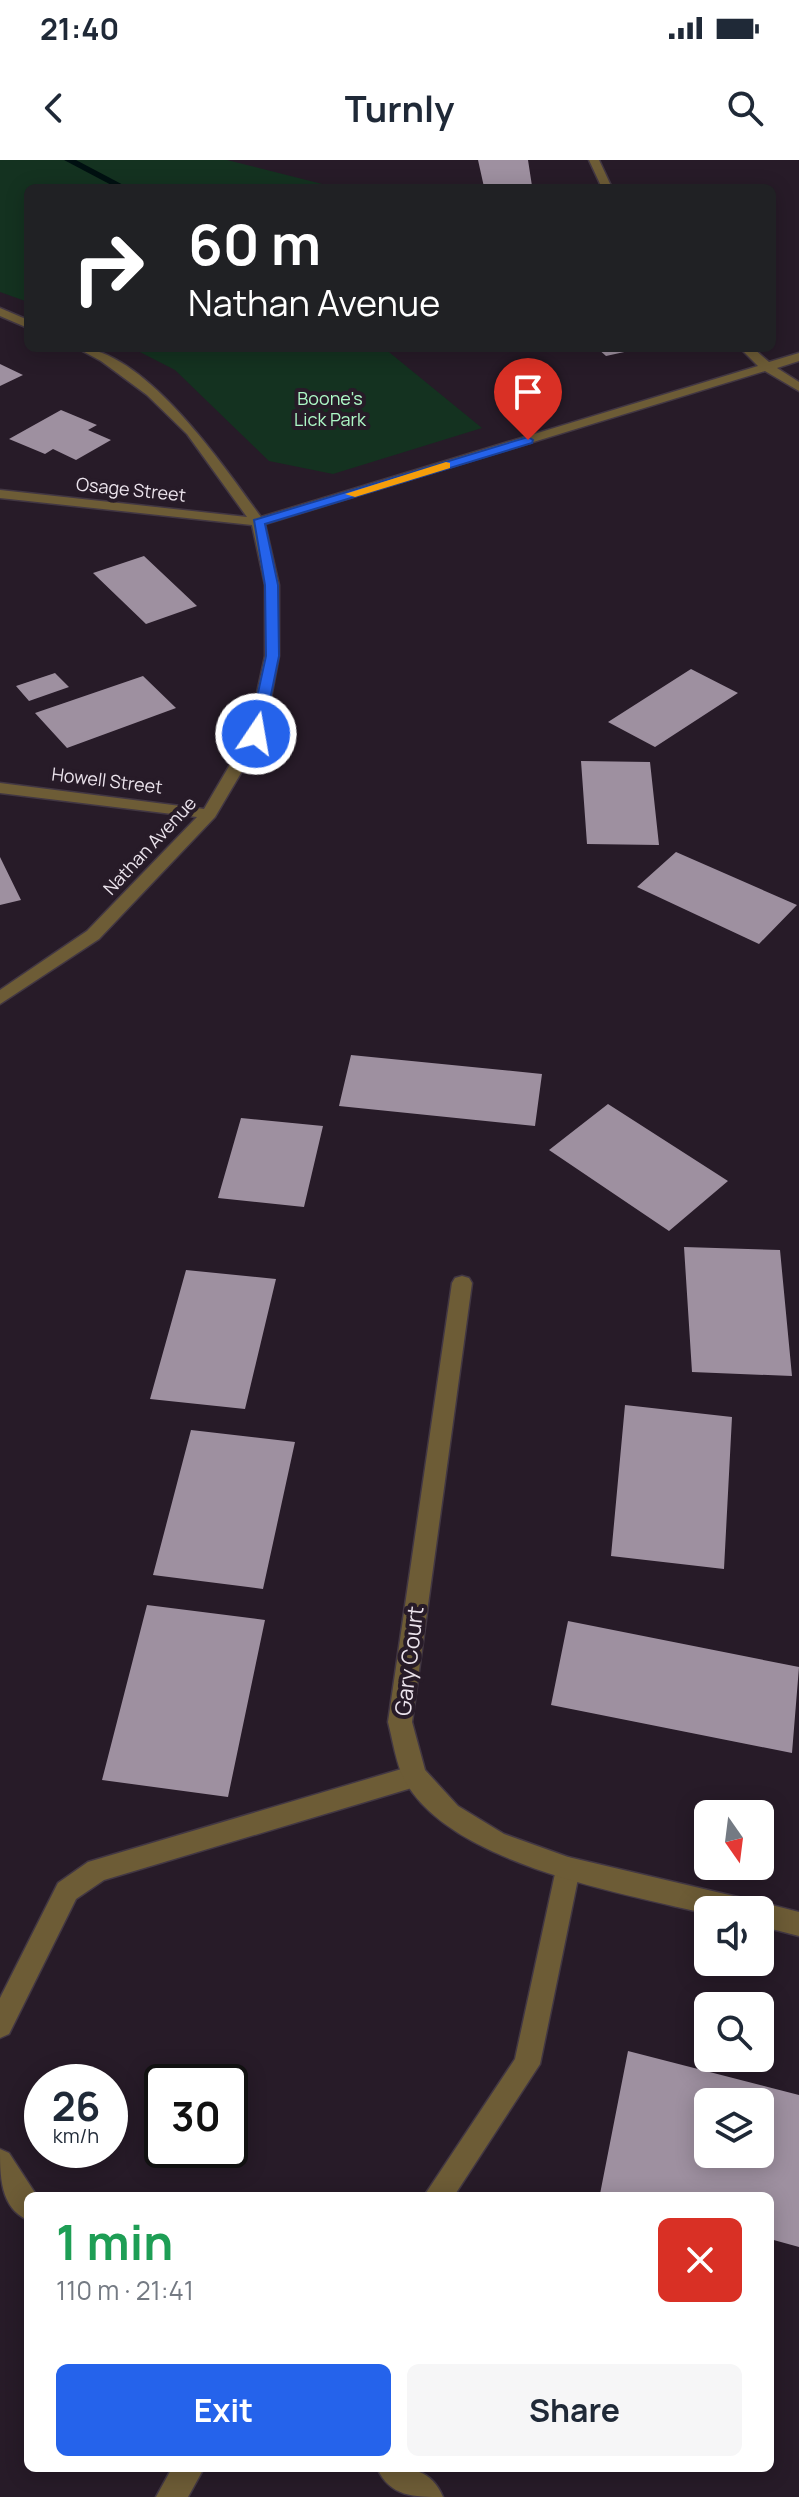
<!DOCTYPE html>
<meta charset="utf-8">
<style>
body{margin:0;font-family:Manrope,sans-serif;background:#f6f6f7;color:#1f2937;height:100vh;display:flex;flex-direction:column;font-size:30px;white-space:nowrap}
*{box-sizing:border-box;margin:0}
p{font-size:26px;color:#747a83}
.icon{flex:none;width:44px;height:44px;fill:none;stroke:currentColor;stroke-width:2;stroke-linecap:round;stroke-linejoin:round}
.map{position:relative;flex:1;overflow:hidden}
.drawer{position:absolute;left:24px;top:2032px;width:750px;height:280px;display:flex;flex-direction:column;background:#fff;border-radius:12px;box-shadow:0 4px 20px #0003}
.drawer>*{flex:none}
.hud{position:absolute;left:24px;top:24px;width:752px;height:168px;border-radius:12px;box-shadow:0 4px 20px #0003;background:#202124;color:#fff;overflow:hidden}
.needle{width:52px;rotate:166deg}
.controls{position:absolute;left:694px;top:1640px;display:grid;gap:16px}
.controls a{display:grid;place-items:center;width:80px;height:80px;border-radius:12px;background:#fff;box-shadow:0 4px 20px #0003;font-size:40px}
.speed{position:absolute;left:24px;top:1904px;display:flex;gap:16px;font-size:40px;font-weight:700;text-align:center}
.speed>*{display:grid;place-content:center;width:104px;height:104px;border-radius:50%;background:#fff;box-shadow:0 4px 20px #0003;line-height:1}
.speed small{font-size:20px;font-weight:400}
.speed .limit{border:4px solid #111;border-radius:12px;background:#fff;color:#111}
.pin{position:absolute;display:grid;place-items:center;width:68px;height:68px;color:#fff;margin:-82px -34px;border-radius:50% 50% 50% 0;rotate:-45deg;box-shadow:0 0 8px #0007}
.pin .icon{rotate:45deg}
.me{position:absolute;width:88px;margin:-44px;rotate:12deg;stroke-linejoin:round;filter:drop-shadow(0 0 6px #0008)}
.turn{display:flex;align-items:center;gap:28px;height:168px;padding:0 32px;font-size:36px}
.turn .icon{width:104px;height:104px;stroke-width:2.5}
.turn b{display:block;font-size:56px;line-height:68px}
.round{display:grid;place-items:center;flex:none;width:84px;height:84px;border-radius:12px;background:#f6f6f7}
.summary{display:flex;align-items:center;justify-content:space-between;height:136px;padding:0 32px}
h1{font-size:48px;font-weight:700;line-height:60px;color:#1e9e55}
.cta{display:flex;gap:16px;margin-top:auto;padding:16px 32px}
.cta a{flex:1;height:92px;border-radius:12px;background:#2563eb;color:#fff;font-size:32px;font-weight:700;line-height:92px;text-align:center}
.cta a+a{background:#f6f6f7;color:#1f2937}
.status{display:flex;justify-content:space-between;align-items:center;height:56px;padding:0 40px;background:#fff;direction:ltr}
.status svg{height:22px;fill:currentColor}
header{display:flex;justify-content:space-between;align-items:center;height:104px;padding:0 32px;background:#fff;font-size:36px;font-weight:700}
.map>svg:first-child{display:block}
.green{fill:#143220}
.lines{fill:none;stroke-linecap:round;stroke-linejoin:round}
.stream{fill:#001011;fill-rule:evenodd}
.building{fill:#9e90a0;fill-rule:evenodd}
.lane-casing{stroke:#423743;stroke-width:3}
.street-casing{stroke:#423743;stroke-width:3}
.lane{fill:#6d5c36;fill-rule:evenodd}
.street{fill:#6d5c36;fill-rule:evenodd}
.route{fill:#2563eb;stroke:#184099;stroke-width:2}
.slow{fill:#f59e0b}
.labels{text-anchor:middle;stroke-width:8;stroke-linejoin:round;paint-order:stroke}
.far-park-label{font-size:18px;fill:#adf8c6;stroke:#271b28}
.far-street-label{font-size:18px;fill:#ebe3ec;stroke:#271b28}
.street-label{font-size:22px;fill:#ebe3ec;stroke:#271b28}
</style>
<div class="status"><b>21:40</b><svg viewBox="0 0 49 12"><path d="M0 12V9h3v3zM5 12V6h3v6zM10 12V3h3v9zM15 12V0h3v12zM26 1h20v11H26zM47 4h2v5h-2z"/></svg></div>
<header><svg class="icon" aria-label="back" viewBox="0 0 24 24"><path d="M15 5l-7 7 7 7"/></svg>Turnly<svg class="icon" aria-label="search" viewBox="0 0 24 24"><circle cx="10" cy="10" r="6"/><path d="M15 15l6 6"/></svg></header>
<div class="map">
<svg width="799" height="2337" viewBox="0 0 799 2337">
<rect width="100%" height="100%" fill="#271b28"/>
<path class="green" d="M0,0H227L338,28H28V142L0,132Z
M132,188H384L482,268L333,314L269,301L175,210Z"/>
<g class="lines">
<path class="stream" d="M64,0H76L129,28H117Z"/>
</g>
<path class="building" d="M478,0H528L532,26L484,27Z
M597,188H638V189L606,196Z
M0,204L23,215L0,226Z
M61,250L97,265L88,270L111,280L76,300L53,289L45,294L9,279Z
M144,396L197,446L146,464L93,413Z
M691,509L738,533L655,587L608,562Z
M55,513L69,527L29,541L16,526Z
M143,516L176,548L67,588L35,553Z
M581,601L650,602L659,685L587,684Z
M676,692L797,745L759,784L637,727Z
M0,697L21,740L0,745Z
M351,895L542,914L535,966L339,946Z
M608,944L728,1021L669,1071L549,990Z
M241,958L323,966L304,1047L218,1038Z
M684,1087L780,1090L792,1216L692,1212Z
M186,1110L276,1119L245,1249L150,1239Z
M625,1245L732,1257L724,1409L611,1396Z
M191,1270L295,1282L263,1429L153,1415Z
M147,1445L265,1460L228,1637L102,1620Z
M568,1461L799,1507L792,1593L551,1545Z
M628,1891L799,1935V2087L770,2079V2036L600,2034ZM708,1942H760V1994H708Z"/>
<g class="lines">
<g class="lane-casing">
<path id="lane" d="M415,1605L423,1608L427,1616L423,1624L415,1627L104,1720L76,1739L9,1874L0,1878V1838L58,1723L88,1702Z
M568,1697L577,1701L580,1709L540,1904L454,2036H424L515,1899L556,1709L559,1701Z
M0,1989L9,1993L37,2036H28V2060C0,2048 0,2015 0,1989Z
M172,2308H204L188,2337H156Z
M377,2308C406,2308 430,2306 443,2337C414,2337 390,2337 377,2308Z"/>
</g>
<g class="street-casing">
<path id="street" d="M589,0H599L612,28H602Z
M0,148L28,160V168L0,156Z
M77,188C144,188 224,307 261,357L758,206L740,188H753L769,202L799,193V201L777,208L799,222V231L765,211L265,364L279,425V496L264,574L215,657L99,779L0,844V830L87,771L197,657L0,633V623L204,649L248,574L265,496V425L252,365L0,338V330L247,357L187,274L147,235L101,201Z
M462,1116L469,1118L472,1123L412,1562L425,1610L458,1646L504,1674L568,1697L742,1738L752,1745L760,1742L799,1752V1776L760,1766V1750H708V1754C622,1733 451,1704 405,1621C396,1604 393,1581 388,1562L452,1123L455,1118Z"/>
</g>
<use href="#lane" class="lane"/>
<use href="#street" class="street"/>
</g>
<path class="route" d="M528,277L533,280L532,283L265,364L278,425L279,496L263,574L251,577L249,574L266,496L265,425L254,360Z"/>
<path class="slow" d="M446,302L450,303V308L355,337L345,334Z"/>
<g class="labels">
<g class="far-park-label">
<text x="330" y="245">Boone's<tspan x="330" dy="21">Lick Park</tspan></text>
</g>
<g class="far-street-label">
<text transform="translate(131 330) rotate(6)" y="6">Osage Street</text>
<text transform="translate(107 621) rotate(7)" y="6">Howell Street</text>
<text transform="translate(150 686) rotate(-47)" y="6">Nathan Avenue</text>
</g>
<g class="street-label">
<text transform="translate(409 1501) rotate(-83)" y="8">Gary Court</text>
</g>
</g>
</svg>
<div class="controls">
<a><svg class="needle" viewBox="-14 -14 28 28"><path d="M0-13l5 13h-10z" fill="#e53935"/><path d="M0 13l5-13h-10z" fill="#747a83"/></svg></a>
<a><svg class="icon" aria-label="sound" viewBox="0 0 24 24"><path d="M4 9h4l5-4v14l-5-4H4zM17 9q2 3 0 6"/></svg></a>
<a><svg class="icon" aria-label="search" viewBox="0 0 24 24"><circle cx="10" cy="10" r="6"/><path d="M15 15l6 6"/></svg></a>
<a><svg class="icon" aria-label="layers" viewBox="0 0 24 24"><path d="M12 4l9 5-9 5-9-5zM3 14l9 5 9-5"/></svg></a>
</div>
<div class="speed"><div>26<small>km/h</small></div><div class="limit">30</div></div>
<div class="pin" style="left:528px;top:280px;background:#d93025"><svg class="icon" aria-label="arrive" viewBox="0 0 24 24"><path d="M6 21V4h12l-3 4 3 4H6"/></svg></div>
<svg class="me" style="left:256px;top:574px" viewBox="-20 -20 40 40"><circle r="17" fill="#2563eb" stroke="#fff" stroke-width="3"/><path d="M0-11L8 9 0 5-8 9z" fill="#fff"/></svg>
<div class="hud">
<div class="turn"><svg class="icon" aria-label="right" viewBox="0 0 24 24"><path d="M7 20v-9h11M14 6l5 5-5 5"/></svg><div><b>60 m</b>Nathan Avenue</div></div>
</div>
<section class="drawer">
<div class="summary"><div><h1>1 min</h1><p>110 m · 21:41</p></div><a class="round" style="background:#d93025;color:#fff"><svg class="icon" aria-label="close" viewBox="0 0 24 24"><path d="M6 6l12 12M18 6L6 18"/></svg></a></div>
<div class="cta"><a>Exit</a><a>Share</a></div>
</section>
</div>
